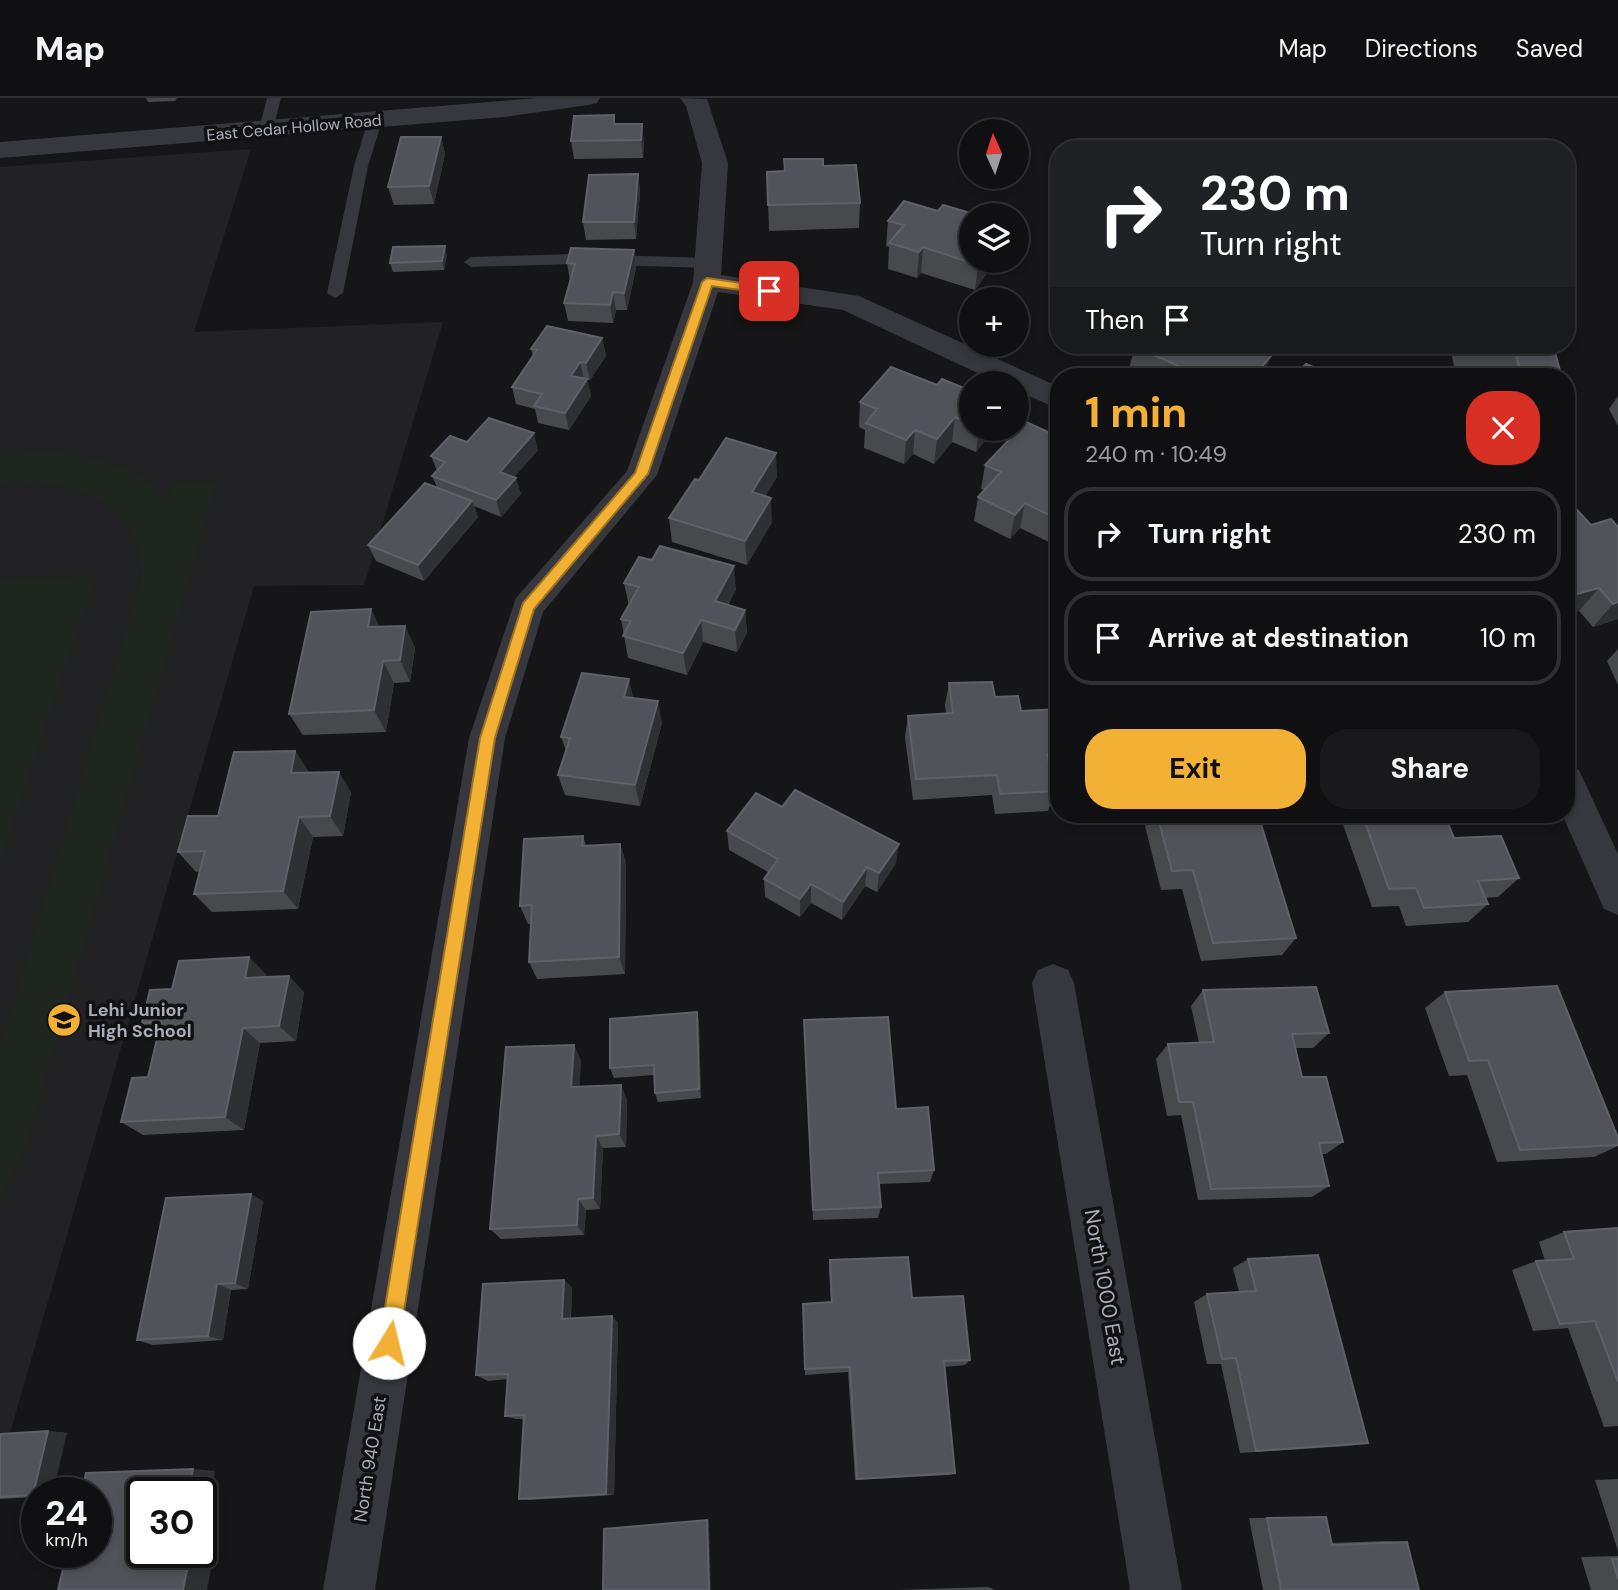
<!DOCTYPE html>
<meta charset="utf-8">
<style>
body{margin:0;font-family:"DM Sans",sans-serif;background:#19191b;color:#f1f3f6;height:100vh;display:flex;flex-direction:column;font-size:26px;white-space:nowrap}
*{box-sizing:border-box;margin:0}
p{font-size:23px;color:#9c9d9f}
.icon{flex:none;width:38px;height:38px;fill:none;stroke:currentColor;stroke-width:2;stroke-linecap:round;stroke-linejoin:round}
.map{position:relative;flex:1;overflow:hidden}
.details{position:absolute;left:1050px;top:270px;width:525px;height:455px;display:flex;flex-direction:column;background:#101012;border-radius:28px;box-shadow:0 4px 10px #0003,0 0 0 2px #303032}
.details>*{flex:none}
.guide{position:absolute;left:1050px;top:42px;width:525px;height:214px;border-radius:28px;box-shadow:0 4px 10px #0003,0 0 0 2px #303032;background:#202124;color:#fff;overflow:hidden}
.needle{width:46px;rotate:357deg}
.tools{position:absolute;left:959px;top:21px;display:grid;gap:14px}
.tools a{display:grid;place-items:center;width:70px;height:70px;border-radius:50%;background:#101012;box-shadow:0 4px 10px #0003,0 0 0 2px #303032;font-size:35px}
.speed{position:absolute;left:21px;top:1379px;display:flex;gap:14px;font-size:35px;font-weight:700;text-align:center}
.speed>*{display:grid;place-content:center;width:91px;height:91px;border-radius:50%;background:#101012;box-shadow:0 4px 10px #0003,0 0 0 2px #303032;line-height:1}
.speed small{font-size:18px;font-weight:400}
.speed .limit{border:4px solid #111;border-radius:10px;background:#fff;color:#111}
.pin{position:absolute;display:grid;place-items:center;width:60px;height:60px;color:#fff;margin:-30px;border-radius:14px;box-shadow:0 4px 10px #0006}
.me{position:absolute;width:77px;margin:-38px;rotate:9deg;stroke-linejoin:round;filter:drop-shadow(0 0 5px #0008)}
.turn{display:flex;align-items:center;gap:24px;height:147px;padding:0 35px;font-size:32px}
.turn .icon{width:91px;height:91px;stroke-width:2.5}
.turn b{display:block;font-size:49px;line-height:60px}
.then{display:flex;align-items:center;height:66px;padding:0 35px;background:#0003;gap:14px;font-size:26px}
.round{display:grid;place-items:center;flex:none;width:74px;height:74px;border-radius:28px;background:#19191b}
.overview{display:flex;align-items:center;justify-content:space-between;height:119px;padding:0 35px}
h1{font-size:42px;font-weight:700;line-height:52px;color:#f2b134}
.cta{display:flex;gap:14px;margin-top:auto;padding:14px 35px}
.cta a{flex:1;height:80px;border-radius:28px;background:#f2b134;color:#111;font-size:28px;font-weight:700;line-height:80px;text-align:center}
.cta a+a{background:#19191b;color:#f1f3f6}
ul{padding:0;list-style:none}
li{display:flex;align-items:center;gap:21px;height:94px;margin:0 14px 10px;padding:0 21px;border:4px solid #303032;border-radius:28px}
li div{flex:1}
li b{display:block;font-size:26px}
li em{font-style:normal}
header{display:flex;align-items:center;gap:42px;box-sizing:border-box;height:98px;padding:0 35px;background:#101012;border-bottom:2px solid #303032}
header strong{font-size:33px}
nav{display:flex;gap:38px;margin-inline-start:auto;font-size:24px}
.map>svg:first-child{display:block}
.built{fill:#222225}
.green{fill:#1e261f}
.lines{fill:none;stroke-linecap:round;stroke-linejoin:round}
.service{fill:#37383d;fill-rule:evenodd}
.minor{fill:#37383d;fill-rule:evenodd}
.wall{fill:#47494d}
.shaded-wall{fill:#2f3033}
.building{fill:#525359;stroke:#5f6168;stroke-width:2}
.route{fill:#f2b134;stroke:#9d7322;stroke-width:2}
.labels{text-anchor:middle;stroke-width:7;stroke-linejoin:round;paint-order:stroke}
.far-street-label{font-size:16px;fill:#a8adb8;stroke:#111113}
.poi-label{font-size:18px;font-weight:bold;fill:#a8adb8;stroke:#111113;text-anchor:start}
.street-label{font-size:18px;fill:#a8adb8;stroke:#111113}
.near-street-label{font-size:21px;fill:#a8adb8;stroke:#111113}
</style>
<header>
<strong>Map</strong>
<nav><a>Map</a><a>Directions</a><a>Saved</a></nav>
</header>
<div class="map">
<svg width="1618" height="1492" viewBox="0 0 1618 1492">
<rect width="100%" height="100%" fill="#161618"/>
<path class="built" d="M251,51L194,234L443,224L364,487L254,488L10,1335L0,1336V69Z"/>
<path class="green" d="M56,354C98,360 138,369 168,401L173,386L217,384L26,1048L0,1101V950L142,480C141,398 70,379 0,385V357Z
M96,478L0,765V482Z"/>
<g class="lines">
<path class="service" d="M267,0H281L273,32L266,36L259,32Z
M375,19L382,23L368,68L343,195L335,200L327,195L354,68L368,23Z
M574,156L709,160L716,165L709,170L574,166L471,169L464,164L471,159Z"/>
<path class="minor" d="M537,0H600L597,5L588,7L504,19L0,60V44Z
M680,0L707,1L728,65L721,177L859,198L1059,289V311L1017,293V285H999L843,212L718,194L657,377L543,514L505,640L375,1492H323L469,640L516,500L627,373L693,184L702,65L686,8Z
M1566,667L1579,672L1618,756V817L1604,811L1562,716H1566Z
M1053,866L1068,872L1074,885L1182,1492H1130L1032,885L1038,872Z"/>
</g>
<path class="wall" d="M146,0H177L175,3L148,4Z
M616,26L644,44L643,60L574,61L571,43Z
M441,39L445,56L434,106L394,107L388,89Z
M823,68L860,105L859,130L769,133L767,74L784,73Z
M638,76L640,94L636,141L586,142L583,124Z
M904,103L971,163H996L975,192L921,175L917,180L888,171L889,149L886,148L888,123Z
M634,152L636,170L627,212H616L613,225L568,223L564,205L570,183L567,165Z
M447,157L444,172L393,174L390,165Z
M602,240L606,258L590,282H587L591,298L569,332L538,325L535,311L516,306L512,289L533,258L531,251Z
M1450,247H1553L1561,276L1560,278H1507L1506,274L1454,269Z
M1135,249L1263,278H1137L1128,274Z
M937,287L971,293V331H994L976,354L952,344L934,366L913,356L904,366L864,350L865,332L859,329L860,304Z
M1618,298V328L1609,311Z
M1059,339V449L1020,430L1010,441L974,423L978,399L984,392L981,391L985,367Z
M467,344L538,352L514,379L521,396L501,419L474,408L478,419L424,483L376,463L368,447L437,389L432,378L437,373L431,358Z
M777,379L765,398L772,424L747,467L672,444L669,420L699,382Z
M1566,400L1591,427L1618,429V521L1593,529L1579,513L1566,517Z
M624,485L736,491L728,507L745,512L747,535L737,554L703,544L687,577L628,560L621,521L629,508Z
M371,511L379,529L405,528L415,550L410,584L394,585L386,634L303,637L289,616Z
M1618,551V587L1607,563Z
M949,585L995,599L1021,613L1059,611V676L1051,677L1055,693L1048,713L995,716L992,697L913,702L905,639L908,618L946,615L945,607Z
M633,600L662,625L640,708L565,697L558,677L566,653L561,639Z
M295,653L309,675L351,694L343,738L313,739L298,811L212,814L194,796L200,773L196,774L178,754L218,718Z
M782,709L896,765L877,794L865,788L842,822L811,805L800,819L765,799L764,781L768,774L729,752L727,733Z
M1151,716H1210L1212,725L1296,840L1282,857L1201,863L1182,791L1161,792L1145,728Z
M1341,716H1444L1454,740L1519,780L1498,799L1485,800L1488,806L1468,824L1406,828L1399,808L1372,809L1340,718Z
M583,738L586,748L620,746L626,765L625,876L537,881L529,864L531,826H528L520,808Z
M266,876V879L304,894L296,943L260,945L244,1032L143,1037L121,1024L148,979L158,937L142,925L172,891Z
M1203,892L1329,935L1313,950H1295L1302,979L1343,1044L1326,1056H1322L1329,1088L1312,1099L1198,1102L1181,1017L1167,1018L1156,961L1168,946L1199,945L1191,908Z
M1445,894L1618,1040V1048L1594,1059L1497,1064L1467,977L1449,978L1425,910Z
M697,914L699,925L701,1000L658,1004L655,995L654,977L614,980L610,970Z
M804,922L934,1072L930,1084L879,1086L881,1109L878,1120L813,1122Z
M581,962L579,988L627,1001L626,1049L603,1050L600,1111L586,1112L584,1137L501,1141L490,1131Z
M263,1103L248,1191L231,1192L223,1242L153,1247L137,1242Z
M1618,1130V1328L1604,1329L1568,1230L1533,1233L1512,1172L1536,1163H1545L1539,1144L1564,1134Z
M1248,1161L1368,1345L1348,1348L1240,1355L1221,1266H1207L1194,1204L1207,1196L1239,1194L1233,1170Z
M830,1162L912,1200L970,1262L965,1267L944,1269L955,1375L950,1377L855,1382L848,1274L805,1277L803,1206L831,1204L829,1171Z
M564,1182L572,1190L571,1220L612,1218L618,1225L614,1397L530,1402L519,1401L524,1321H516L505,1318L508,1281L488,1283L476,1277Z
M48,1333L67,1335L37,1395V1399L0,1401V1336Z
M1618,1381V1453L1595,1382Z
M1326,1419L1331,1445L1385,1443L1407,1444L1419,1492H1263L1249,1420Z
M1618,1458V1492H1591L1581,1459Z
M988,1489L995,1492H896Z"/>
<path class="shaded-wall" d="M642,26L644,44L643,60L641,42Z
M441,39L445,56L434,106L429,88Z
M638,76L640,94L636,141L634,124Z
M445,148L447,157L444,172L442,163Z
M923,149L921,175L917,180L919,154Z
M634,152L636,170L627,212L624,195Z
M981,163H996L975,192L978,167Z
M613,194L616,212L613,225L610,207Z
M602,240L606,258L590,282L586,265Z
M1271,258L1263,278H1254Z
M580,264L584,281L571,278Z
M587,281L591,298L569,332L565,315Z
M955,319L952,344L934,366L937,341Z
M979,331H994L976,354Z
M915,332L913,356L904,366L906,342Z
M534,335L538,352L505,390L500,374Z
M776,355L777,379L754,418L752,394Z
M516,380L521,396L501,419L496,402Z
M771,400L772,424L747,467L745,443Z
M472,403L478,419L424,483L418,467Z
M1025,405L1020,430L1010,441L1015,417Z
M734,468L736,491L717,526L715,503Z
M1599,490L1579,513L1566,517L1567,499Z
M1618,504V521L1593,529L1613,506Z
M371,511L382,534L368,529Z
M745,512L747,535L737,554L735,532Z
M701,522L703,544L687,577L683,555Z
M405,528L415,550L410,584L400,562Z
M383,563L394,585L386,634L374,612Z
M629,581L634,603L624,599Z
M658,603L662,625L640,708L635,687Z
M295,653L309,674L305,696L291,675Z
M339,674L351,694L343,738L330,718Z
M299,719L313,739L298,811L283,793Z
M620,746L626,765L625,876L619,859Z
M899,746L896,765L877,794L879,775Z
M867,769L865,788L842,822L843,804Z
M811,786V805L800,819V801Z
M249,859L266,876L262,896L245,880Z
M289,878L304,894L296,943L279,928Z
M697,914L699,925L701,1000L699,991Z
M243,930L260,945L244,1032L225,1019Z
M574,947L581,962L579,1002L571,989Z
M621,987L627,1001L626,1049L619,1036Z
M596,1038L603,1050L600,1111L593,1100Z
M251,1096L263,1103L248,1191L235,1185Z
M578,1101L586,1112L584,1137L577,1127Z
M564,1182L572,1190L570,1228L562,1221Z
M217,1186L231,1192L223,1242L208,1238Z
M612,1218L618,1225L614,1397L606,1396Z
M48,1333L67,1335L53,1395H37V1397H33Z
M193,1371L215,1373L201,1445V1395H188Z
M707,1422H709L711,1492H709Z
M176,1454H200L199,1457L214,1456L207,1492H183L175,1458Z"/>
<path class="building" d="M614,17V26H642L641,42L571,43L574,18Z
M401,39H441L429,88L388,89Z
M784,61H823V68L856,67L860,105L768,107L767,74L785,73Z
M638,76L634,124H583L589,77Z
M904,103L938,113L943,107L977,117H971V163H981L978,167L923,149L919,154L889,145L904,127L888,123Z
M445,148L442,163L390,165L393,149Z
M571,150L634,152L624,195L613,194L610,207L564,205L575,166L567,165Z
M547,228L602,240L586,265L580,264L571,278L587,281L565,315L534,308L542,296L512,289L537,252L531,251Z
M1136,247H1244L1271,258L1254,278H1202L1135,249Z
M1463,247H1553L1561,276L1520,272L1516,257L1464,251Z
M1306,266L1335,278H1294Z
M891,269L937,287L942,281L971,293V326L955,319L937,341L915,332L906,342L866,325L877,311L860,304Z
M489,320L534,335L500,374L516,380L496,402L432,378L445,364L431,358L450,338L467,344Z
M1026,324L1059,339V422L1025,405L1015,417L978,399L1001,374L985,367Z
M726,340L776,355L752,394L771,400L745,443L669,420L695,381L699,382Z
M425,385L472,403L418,467L368,447Z
M1566,400L1591,427L1611,421L1618,429V504L1613,506L1599,490L1566,499Z
M660,448L734,468L715,503L745,512L735,532L701,522L683,555L623,538L631,523L621,521L639,489L624,485L639,459L652,462Z
M371,511L368,529L405,528L400,562L383,563L374,612L289,616L311,514Z
M582,575L629,581L624,599L658,603L635,687L558,677L570,640L561,639Z
M992,584L995,599L1018,598L1021,613L1059,611V656H1047L1055,693L1000,696L997,677L916,681L908,618L953,615L949,585Z
M295,653L291,675L339,674L330,718L299,719L283,793L194,796L205,753L178,754L188,718H218L234,654Z
M795,692L899,746L879,775L867,769L843,804L811,786L800,801L764,781L778,761L727,733L756,695L782,709Z
M1157,716H1210L1212,725L1260,723L1296,840L1213,845L1193,772L1172,773Z
M1362,716H1444L1454,740L1501,738L1519,780L1478,783L1488,806L1424,810L1416,790L1389,791Z
M583,738L582,748L620,746L619,859L529,864L532,807L520,808L524,741Z
M249,859L245,880L289,878L279,928L243,930L225,1019L121,1024L132,980L148,979L161,924L142,925L150,892L172,891L179,863Z
M1557,888L1618,1040V1047L1520,1052L1488,962L1469,963L1445,894Z
M1316,889L1329,935L1292,936L1302,979H1326L1343,1044L1319,1045L1329,1088L1211,1091L1193,1004H1179L1168,946L1214,944L1203,892Z
M697,914L699,991L655,995L654,967L610,970V921Z
M888,919L896,1011L928,1009L934,1072L878,1075L881,1109L813,1112L804,922Z
M574,947L571,989L621,987L619,1036L596,1038L593,1100L578,1101L577,1127L490,1131L506,949Z
M251,1096L235,1185L217,1186L208,1238L137,1242L166,1100Z
M1618,1130V1284L1595,1223L1560,1226L1536,1163L1574,1161L1564,1134Z
M1318,1157L1368,1345L1256,1353L1236,1260L1222,1261L1207,1196L1256,1193L1248,1161Z
M908,1159L912,1200L963,1198L970,1262L944,1263L955,1375L857,1381L850,1269L805,1271L803,1206L832,1204L830,1162Z
M564,1182L562,1221L612,1218L606,1396L519,1401L524,1317L505,1318L508,1276L476,1277L483,1186Z
M48,1333L33,1397L0,1399V1336Z
M193,1371L188,1395H142V1454H176L175,1458L190,1457L183,1492H58L67,1454H96V1395H82L86,1375Z
M1326,1419L1332,1447L1407,1444L1419,1492H1281L1267,1420Z
M707,1422L709,1492H603L604,1431Z
M1612,1461H1618V1481Z"/>
<path class="route" d="M707,180L769,189L774,193L769,196L712,188L648,376L534,511L495,640L399,1245L396,1252L389,1255L382,1252L379,1245L480,640L523,505L635,375L702,184Z"/>
<defs>
<g id="school-disc" transform="scale(1.75)"><circle r="9.5" fill="#f2b134" stroke="#111113"/><path d="M0-5L7-2L0 1L-7-2ZM-4 1L0 2.5L4 1V4Q0 6-4 4Z" fill="#111"/></g>
</defs>
<g fill-rule="evenodd">
<use href="#school-disc" x="64" y="922"/>
</g>
<g class="labels">
<g class="far-street-label">
<text transform="translate(294 29) rotate(-5)" y="6">East Cedar Hollow Road</text>
</g>
<g class="poi-label">
<text x="88" y="918">Lehi Junior<tspan x="88" dy="21">High School</tspan></text>
</g>
<g class="street-label">
<text transform="translate(370 1361) rotate(-81)" y="6">North 940 East</text>
</g>
<g class="near-street-label">
<text transform="translate(1105 1189) rotate(80)" y="7">North 1000 East</text>
</g>
</g>
</svg>
<div class="tools">
<a><svg class="needle" viewBox="-14 -14 28 28"><path d="M0-13l5 13h-10z" fill="#e53935"/><path d="M0 13l5-13h-10z" fill="#9c9d9f"/></svg></a>
<a><svg class="icon" aria-label="layers" viewBox="0 0 24 24"><path d="M12 4l9 5-9 5-9-5zM3 14l9 5 9-5"/></svg></a>
<a>+</a>
<a>−</a>
</div>
<div class="speed"><div>24<small>km/h</small></div><div class="limit">30</div></div>
<div class="pin" style="left:769px;top:193px;background:#d93025"><svg class="icon" aria-label="arrive" viewBox="0 0 24 24"><path d="M6 21V4h12l-3 4 3 4H6"/></svg></div>
<svg class="me" style="left:389px;top:1245px" viewBox="-20 -20 40 40"><circle r="19" fill="#fff"/><path d="M0-13L10 11 0 6-10 11z" fill="#f2b134"/></svg>
<div class="guide">
<div class="turn"><svg class="icon" aria-label="right" viewBox="0 0 24 24"><path d="M7 20v-9h11M14 6l5 5-5 5"/></svg><div><b>230 m</b>Turn right</div></div>
<div class="then">Then<svg class="icon" aria-label="arrive" viewBox="0 0 24 24"><path d="M6 21V4h12l-3 4 3 4H6"/></svg></div>
</div>
<section class="details">
<div class="overview"><div><h1>1 min</h1><p>240 m · 10:49</p></div><a class="round" style="background:#d93025;color:#fff"><svg class="icon" aria-label="close" viewBox="0 0 24 24"><path d="M6 6l12 12M18 6L6 18"/></svg></a></div>
<ul>
<li><svg class="icon" aria-label="right" viewBox="0 0 24 24"><path d="M7 20v-9h11M14 6l5 5-5 5"/></svg><div><b>Turn right</b></div><em>230 m</em></li>
<li><svg class="icon" aria-label="arrive" viewBox="0 0 24 24"><path d="M6 21V4h12l-3 4 3 4H6"/></svg><div><b>Arrive at destination</b></div><em>10 m</em></li>
</ul>
<div class="cta"><a>Exit</a><a>Share</a></div>
</section>
</div>
